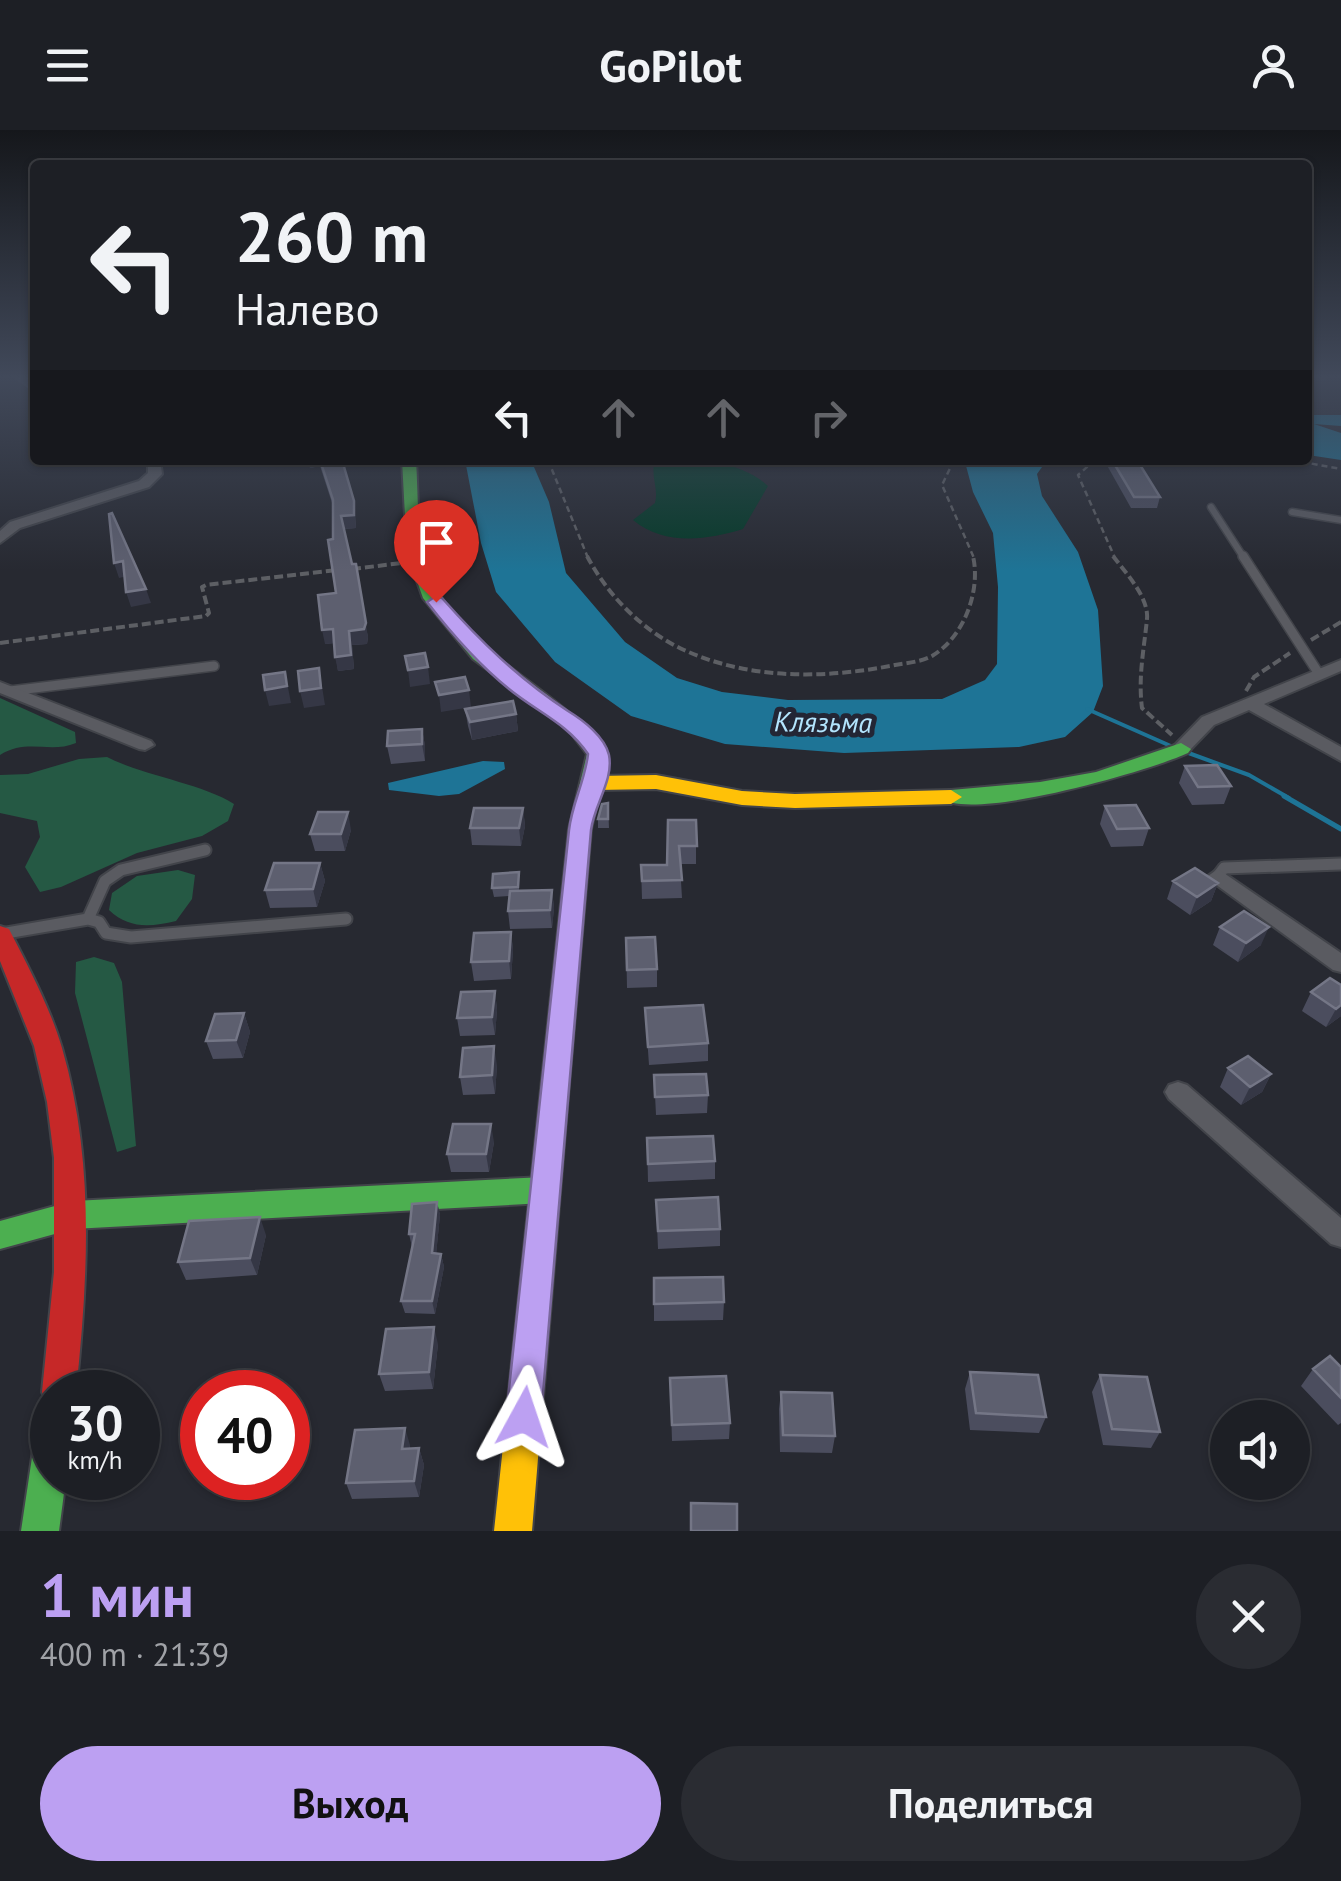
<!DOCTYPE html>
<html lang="ru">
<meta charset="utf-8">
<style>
body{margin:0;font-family:"PT Sans",sans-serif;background:#2a2c32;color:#f1f3f6;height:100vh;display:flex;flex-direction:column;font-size:38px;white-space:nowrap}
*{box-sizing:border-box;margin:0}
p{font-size:32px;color:#a0a2a7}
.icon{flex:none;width:55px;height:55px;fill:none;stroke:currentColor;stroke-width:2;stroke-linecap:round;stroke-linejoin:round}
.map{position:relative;height:1401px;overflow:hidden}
.details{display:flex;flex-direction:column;background:#1d1f25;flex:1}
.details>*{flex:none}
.banner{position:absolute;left:30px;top:30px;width:1282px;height:305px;border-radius:10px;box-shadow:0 2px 8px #0004,0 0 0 2px #3b3d42;background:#1d1f25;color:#f1f3f6;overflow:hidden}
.tools{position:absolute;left:1210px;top:1270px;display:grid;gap:20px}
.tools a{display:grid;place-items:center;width:100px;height:100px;border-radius:50%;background:#1d1f25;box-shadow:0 2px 8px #0004,0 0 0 2px #3b3d42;font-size:50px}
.speed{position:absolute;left:30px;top:1240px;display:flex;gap:20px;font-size:50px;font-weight:700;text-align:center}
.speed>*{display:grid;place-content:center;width:130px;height:130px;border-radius:50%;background:#1d1f25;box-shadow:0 2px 8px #0004,0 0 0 2px #3b3d42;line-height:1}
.speed small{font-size:25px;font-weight:400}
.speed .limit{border:15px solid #d22;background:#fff;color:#111}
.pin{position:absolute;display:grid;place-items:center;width:85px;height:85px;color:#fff;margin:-102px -42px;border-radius:50% 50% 50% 0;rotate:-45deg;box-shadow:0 0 10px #0007}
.pin .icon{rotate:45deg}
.me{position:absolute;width:110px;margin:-55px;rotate:5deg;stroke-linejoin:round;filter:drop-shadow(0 0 8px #0008)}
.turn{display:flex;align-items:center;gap:35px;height:210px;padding:0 40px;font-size:45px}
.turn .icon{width:130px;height:130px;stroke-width:2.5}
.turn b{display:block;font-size:70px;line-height:85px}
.lanes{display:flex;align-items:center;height:95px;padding:0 40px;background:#0003;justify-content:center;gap:50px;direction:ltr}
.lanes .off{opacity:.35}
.round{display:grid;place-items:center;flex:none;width:105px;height:105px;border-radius:52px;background:#2a2c32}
.headline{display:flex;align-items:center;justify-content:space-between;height:170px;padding:0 40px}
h1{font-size:60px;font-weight:700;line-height:75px;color:#bca0f2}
.cta{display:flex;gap:20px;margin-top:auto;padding:20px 40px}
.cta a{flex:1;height:115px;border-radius:60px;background:#bca0f2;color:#111;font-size:40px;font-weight:700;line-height:115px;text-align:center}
.cta a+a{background:#2a2c32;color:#f1f3f6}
header{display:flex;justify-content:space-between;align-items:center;height:130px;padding:0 40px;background:#1d1f25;font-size:45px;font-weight:700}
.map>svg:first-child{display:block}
.green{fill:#053a29}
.forest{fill:#255944}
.water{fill:#1e7496}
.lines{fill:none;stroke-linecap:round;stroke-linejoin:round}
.stream-far1{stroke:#1e7496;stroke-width:4}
.stream{stroke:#1e7496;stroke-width:5}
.lane-far2-casing{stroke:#42444a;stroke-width:9}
.lane-far1-casing{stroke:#42444a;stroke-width:12}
.lane-casing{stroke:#42444a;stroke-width:15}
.street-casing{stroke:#42444a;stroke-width:4}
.fast-casing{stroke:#42444a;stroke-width:4}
.slow-casing{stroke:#42444a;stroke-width:4}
.jam-casing{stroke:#42444a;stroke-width:4}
.path-far1{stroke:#5d5f64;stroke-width:2.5;stroke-dasharray:6 4;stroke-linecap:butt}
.path{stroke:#5d5f64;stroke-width:4;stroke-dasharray:9 4;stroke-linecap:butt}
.lane-far2{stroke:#5a5b61;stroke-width:6}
.lane-far1{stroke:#5a5b61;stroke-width:9}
.lane{stroke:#5a5b61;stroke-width:11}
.street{fill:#5a5b61;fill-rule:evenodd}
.fast{fill:#4caf50;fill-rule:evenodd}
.slow{fill:#ffc107;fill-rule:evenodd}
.jam{fill:#c62828;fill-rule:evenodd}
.wall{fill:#4b4d5e}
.shaded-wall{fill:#353745}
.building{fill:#5d5f6f;stroke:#747686;stroke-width:2.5}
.route{fill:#bca0f2;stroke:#7a689d;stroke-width:2.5}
.labels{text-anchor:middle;stroke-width:10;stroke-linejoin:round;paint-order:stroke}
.water-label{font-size:28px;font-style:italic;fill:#b3e5fe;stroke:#232635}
</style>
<header><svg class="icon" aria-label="menu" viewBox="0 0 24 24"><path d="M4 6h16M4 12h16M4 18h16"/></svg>GoPilot<svg class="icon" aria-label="person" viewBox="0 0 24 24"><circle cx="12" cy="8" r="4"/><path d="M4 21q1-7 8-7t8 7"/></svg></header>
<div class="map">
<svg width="1341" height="1401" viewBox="0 0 1341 1401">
<rect width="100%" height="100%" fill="#272931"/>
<path class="green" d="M655,330C695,330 737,328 768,356L743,399C707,410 664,416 633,390L655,373C659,358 650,347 655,330Z"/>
<path class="forest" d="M0,568L75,602L76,613C50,624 27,608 0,625Z
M107,627C147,647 201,653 234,674L228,691L202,706L137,723L61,757L40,762L25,737L40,707L37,691L0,683V645L28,644L79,629Z
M178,740L195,745L192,769L176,791C150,797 129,799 109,780L112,763L137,746Z
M94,827L114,833L122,852L136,1016L117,1022L75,863L76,832Z"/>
<path class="water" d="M1308,285H1341V296L1314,294L1341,303V330L1308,325Z
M465,330H531L549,372L566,443L625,512L677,548L722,562L788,570L942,569L985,550L997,534L998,457L993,403L973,362L965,332L1047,330L1037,344L1042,366L1078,422L1098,480L1103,556L1093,582L1065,607L1019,617L844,623L725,614L631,586L555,532L496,462L481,413Z
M483,631L504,632L505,639L459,664L439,666L389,660L388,653Z"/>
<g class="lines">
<path class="stream-far1" d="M1087,579L1173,617
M1183,621L1249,645L1289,668"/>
<path class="stream" d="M1284,666L1341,699"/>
<g class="lane-far2-casing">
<path id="lane-far2" d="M1211,377L1244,428
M1292,382L1341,390"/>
</g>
<g class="lane-far1-casing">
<path id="lane-far1" d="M1243,426L1319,544
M10,561L214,536"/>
</g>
<g class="lane-casing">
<path id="lane" d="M1218,746L1224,738L1341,734
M88,789L105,751L121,740L205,720
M0,804L88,789L99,792L106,803L131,807L346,789"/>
</g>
<g class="street-casing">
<path id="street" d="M1318,245H1329L1324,248Z
M148,330H160L162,344L149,357L20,398L0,413V401L10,392L139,351L148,343Z
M1341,530V541L1264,574L1341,617V631L1249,580L1214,595L1188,622H1174L1172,618L1202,587Z
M0,552L151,611L154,615L145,620L139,619L0,563Z
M1218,739L1341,823V842L1333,840L1211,751L1208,746Z
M1178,952L1187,955L1341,1088V1117L1331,1114L1169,969L1165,962L1169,955Z"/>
</g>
<g class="fast-casing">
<path id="fast" d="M402,330H416C418,360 417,394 423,423C445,521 555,550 608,624L591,699L567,978L563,986L553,990L543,986L539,978L569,699L587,624L568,599L473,529L423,468L407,423Z
M1181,613L1191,619L1188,623C1152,640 967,694 940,667L951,660L1040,652L1096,642Z
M544,1047L555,1051L559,1060L555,1069L544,1073L73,1099L0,1119V1091L73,1071Z
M52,1296V1348H66L59,1401H21L34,1314L39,1301Z"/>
</g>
<g class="slow-casing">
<path id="slow" d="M656,645L742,661L795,664L951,660L962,667L951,674L795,678L742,675L656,659L596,660L585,653L596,646Z
M553,966L563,970L567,978L532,1401H494L539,978L543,970Z"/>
</g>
<g class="jam-casing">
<path id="jam" d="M0,796L9,799L12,805C31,842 50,878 62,918C95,1031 88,1147 76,1262H52V1277L47,1274L42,1262L54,1142V1028L47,972L34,916L0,831Z"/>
</g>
<path class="path-far1" d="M548,330L588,428
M954,330L942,355L974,428
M1095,330L1078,345L1115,428
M1292,330L1341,339"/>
<path class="path" d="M587,426C608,466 643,501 684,520C750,550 825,549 895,535C906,533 921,532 932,526C964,507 981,461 973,426
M1113,426C1125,442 1149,467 1147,489C1144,519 1138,547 1142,578L1172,605
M352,439L402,433
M1311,510L1341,492
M0,513L206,486L209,483L202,457L206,455L337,440
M1246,561L1254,547L1290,523"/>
<use href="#lane-far2" class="lane-far2"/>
<use href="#lane-far1" class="lane-far1"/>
<use href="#lane" class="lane"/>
<use href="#street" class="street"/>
<use href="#fast" class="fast"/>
<use href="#slow" class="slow"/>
<use href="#jam" class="jam"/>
</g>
<path class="wall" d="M14,245H35V263L15,249Z
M308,330H342L354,371L356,398L344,399L368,507L367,514L352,515L354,539L338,541L334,513L325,514L336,463L333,409V376L320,336L310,338Z
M1104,330H1137L1160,367L1157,378H1131Z
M465,579L516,584L518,601L472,610L468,596Z
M422,599L425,616V631L391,634L387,616Z
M1185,636L1231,656L1224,674L1192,675L1179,653Z
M608,673L609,698H598V689Z
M1105,676L1149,698L1143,716L1111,717L1100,694Z
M523,678L525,696L521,716L472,715L470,698Z
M696,690V734H680L682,768L642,769L641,735H667Z
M351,700L345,721H315L310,704Z
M320,733L325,751L317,777L270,778L265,760Z
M519,742V761L552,760L554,778L552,798L510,799L508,781L509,766L494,767L492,758Z
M1173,751L1218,753L1211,771L1190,785L1167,769Z
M1220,797L1261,815L1238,832L1213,815Z
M511,802L513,820L511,849L474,851L471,832Z
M626,808L657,839V857L627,858Z
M1330,848L1341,886L1326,897L1302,881L1311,862Z
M495,861L497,880L495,905L460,906L457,888Z
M645,878L708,913V931L649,935Z
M244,883L250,902L243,928L213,929L206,911Z
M497,935L495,964L463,965L460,947Z
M1228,938L1271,944L1262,962L1241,975L1220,957Z
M654,945L708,965L707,983L656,985Z
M647,1008L715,1031V1049L648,1052Z
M494,1012L489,1042H451L447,1024Z
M656,1070L720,1099V1116L658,1119Z
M437,1072L440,1085L436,1124H441L444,1137L435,1184L405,1183L401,1171L412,1117L409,1104Z
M266,1105L257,1145L186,1150L178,1132Z
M654,1148L724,1172L723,1190L654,1191Z
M438,1214L433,1259L385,1261L379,1244Z
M1341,1237V1293L1338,1295L1301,1256L1313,1239Z
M970,1242L1046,1287L1039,1303L970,1300L965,1259Z
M1100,1245L1160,1302L1151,1318L1103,1315L1092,1262Z
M670,1248L730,1293L729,1309L672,1311Z
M781,1262L835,1306L832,1323L780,1322L779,1279Z
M410,1315V1319L419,1318L424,1335L419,1367L352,1369L346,1353Z"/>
<path class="shaded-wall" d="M95,330H119L118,333L96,335Z
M185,330H204L205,333L186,335Z
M309,330H319L320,336L310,338Z
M354,371L356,398L343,399L341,386Z
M123,431L128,446L119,448L114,433Z
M356,434L368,507L367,514L352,515L354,539L338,541L335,527Z
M146,459L151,473L131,477L126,462Z
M333,499L336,513L325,514L322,500Z
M428,537L430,554L410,557L408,540Z
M319,538L325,575L304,578L300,561Z
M285,542L291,573L269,576L265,560Z
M469,560L471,577L441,582L439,565Z
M516,584L518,601L472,610L470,592Z
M422,599L425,616V631L422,614Z
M523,678L525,696L521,716L519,698Z
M348,682L351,700L345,721L341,704Z
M320,733L325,751L317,777L313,759Z
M1218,753L1211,771L1190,785L1197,767Z
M552,760L554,778L552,798L550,780Z
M1269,797L1261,815L1238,832L1246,813Z
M511,802L513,820L511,849L509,831Z
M495,861L497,880L495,905L492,887Z
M1341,875V886L1326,897L1336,879Z
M244,883L250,902L243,928L236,910Z
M494,916L497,935L495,964L492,945Z
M1271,944L1262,962L1241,975L1250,957Z
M491,994L494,1012L489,1042L486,1024Z
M437,1072L440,1085L435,1136L432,1123Z
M260,1087L266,1105L257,1145L250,1128Z
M441,1124L444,1137L435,1184L432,1171Z
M434,1197L438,1214L433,1259L429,1242Z
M405,1298L410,1315L408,1335L402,1319Z
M419,1318L424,1335L419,1367L414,1351Z"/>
<path class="building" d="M24,245H35V252Z
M320,330H342L354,371V385L341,386L352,434H356L366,493L364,499L349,501L351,525L335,527L333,499L322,500L318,465L336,463L328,410L333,409V370Z
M1112,330H1137L1160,367H1134Z
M112,383L146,459L126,462L123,431L114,433L109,384Z
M425,523L428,537L408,540L405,526Z
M319,538L321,558L300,561L298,541Z
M285,542L287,556L265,560L263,545Z
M465,547L469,560L439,565L435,552Z
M513,571L516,584L470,592L465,579Z
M422,599V614L387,616L388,601Z
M1217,635L1231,656L1198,657L1185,636Z
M608,673V689H598L602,674Z
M1136,675L1149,698L1117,699L1105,676Z
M474,678H523L519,698H470Z
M318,682H348L341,704H310Z
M668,690H696L697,716H679L682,750L642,751L641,735H667Z
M274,733H320L313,759L265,760Z
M1195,738L1218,753L1197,767L1173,751Z
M519,742L518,757L492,758L493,744Z
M552,760L550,780L508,781L510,761Z
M1244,781L1269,797L1246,813L1220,797Z
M511,802L509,831L471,832L474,803Z
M655,807L657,839L627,840L626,808Z
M1330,848L1341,855V875L1336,879L1311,862Z
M495,861L492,887L457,888L461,862Z
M703,875L708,913L648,917L645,878Z
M244,883L236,910L206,911L215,884Z
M494,916L492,945L460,947L463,918Z
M1248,926L1271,944L1250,957L1228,938Z
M706,944L708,965L655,967L654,945Z
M453,994H491L486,1024H447Z
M713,1006L715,1031L648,1034L647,1008Z
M718,1067L720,1099L658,1101L656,1070Z
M437,1072L432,1123L441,1124L432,1171H401L415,1104H409L412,1074Z
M260,1087L250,1128L178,1132L189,1091Z
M723,1147L724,1172L654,1174V1148Z
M434,1197L429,1242L379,1244L386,1199Z
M1330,1226L1341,1237V1268L1313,1239Z
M970,1242L1038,1245L1046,1287L976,1283Z
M1100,1245L1147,1247L1160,1302L1112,1299Z
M726,1246L730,1293L672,1295L670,1248Z
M781,1262L832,1263L835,1306L783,1305Z
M405,1298L402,1319L419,1318L414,1351L346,1353L355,1300Z
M691,1373L737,1374V1401H691Z"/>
<linearGradient id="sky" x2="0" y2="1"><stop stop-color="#15171b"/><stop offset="0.56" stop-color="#41495a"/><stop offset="1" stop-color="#41495a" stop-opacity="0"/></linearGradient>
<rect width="1341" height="441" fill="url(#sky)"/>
<path class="route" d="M436,466L442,468C481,512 518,548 568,581C583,590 605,607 609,625C614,650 594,675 591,700L541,1287L536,1300L524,1305L511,1300L506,1287L569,700C572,673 585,651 588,624C567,593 537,582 509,559C478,534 451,503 427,472Z"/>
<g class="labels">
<g class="water-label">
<text transform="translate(823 592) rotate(1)" y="10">Клязьма</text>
</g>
</g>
</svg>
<div class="tools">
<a><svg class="icon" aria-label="sound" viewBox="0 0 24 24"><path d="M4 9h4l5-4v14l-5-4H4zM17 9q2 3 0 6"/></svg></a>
</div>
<div class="speed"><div>30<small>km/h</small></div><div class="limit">40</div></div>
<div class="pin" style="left:436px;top:472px;background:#d93025"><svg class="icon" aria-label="arrive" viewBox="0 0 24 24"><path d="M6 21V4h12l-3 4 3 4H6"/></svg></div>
<svg class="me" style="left:524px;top:1287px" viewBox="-20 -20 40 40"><path d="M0-17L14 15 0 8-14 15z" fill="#bca0f2" stroke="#fff" stroke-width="4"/></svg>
<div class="banner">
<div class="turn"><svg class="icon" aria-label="left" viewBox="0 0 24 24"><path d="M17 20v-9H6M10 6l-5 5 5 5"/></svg><div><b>260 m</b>Налево</div></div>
<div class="lanes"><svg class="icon" aria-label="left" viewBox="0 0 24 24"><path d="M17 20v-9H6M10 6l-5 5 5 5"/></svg><svg class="icon off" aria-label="ahead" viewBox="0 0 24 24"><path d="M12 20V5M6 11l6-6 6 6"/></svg><svg class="icon off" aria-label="ahead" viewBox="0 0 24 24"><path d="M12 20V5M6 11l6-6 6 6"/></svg><svg class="icon off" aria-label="right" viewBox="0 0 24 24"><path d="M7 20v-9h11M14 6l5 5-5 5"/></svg></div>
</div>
</div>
<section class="details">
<div class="headline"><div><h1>1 мин</h1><p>400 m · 21:39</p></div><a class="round"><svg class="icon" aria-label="close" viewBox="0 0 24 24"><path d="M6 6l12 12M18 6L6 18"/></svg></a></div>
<div class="cta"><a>Выход</a><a>Поделиться</a></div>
</section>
